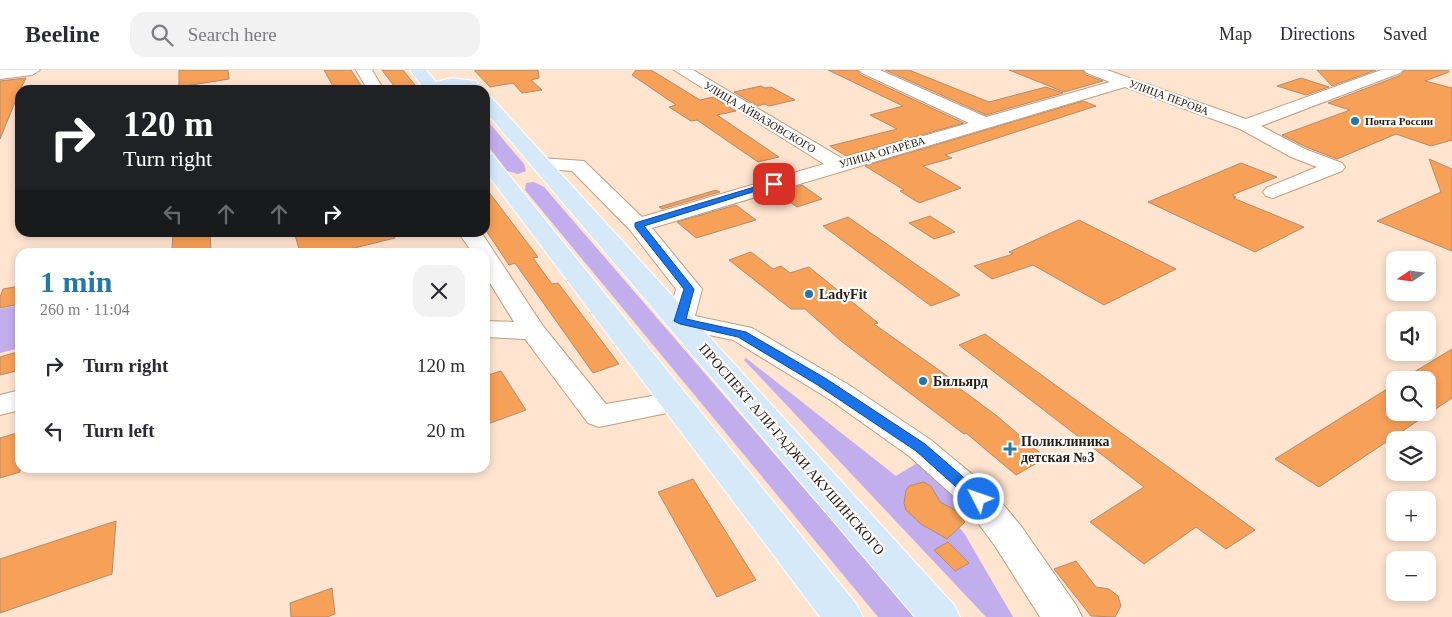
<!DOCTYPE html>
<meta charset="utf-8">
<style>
body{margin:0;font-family:Georgia,serif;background:#f2f2f3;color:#2b2b33;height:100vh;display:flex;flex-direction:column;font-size:19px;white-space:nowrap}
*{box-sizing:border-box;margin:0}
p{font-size:16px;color:#7c7c81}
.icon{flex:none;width:28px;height:28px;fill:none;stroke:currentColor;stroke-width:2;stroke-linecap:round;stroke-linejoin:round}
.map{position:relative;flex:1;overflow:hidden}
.sheet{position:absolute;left:15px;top:178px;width:475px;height:225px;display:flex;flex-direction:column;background:#fff;border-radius:15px;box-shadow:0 2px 8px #0003}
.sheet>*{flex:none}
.guide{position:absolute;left:15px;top:15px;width:475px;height:152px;border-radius:15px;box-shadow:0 2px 8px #0003;background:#202124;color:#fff;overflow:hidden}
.needle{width:32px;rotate:257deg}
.controls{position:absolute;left:1386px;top:181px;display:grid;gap:10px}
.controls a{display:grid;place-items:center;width:50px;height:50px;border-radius:10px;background:#fff;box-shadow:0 2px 8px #0003;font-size:25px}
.pin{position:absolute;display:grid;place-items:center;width:42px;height:42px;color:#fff;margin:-21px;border-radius:10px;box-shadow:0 2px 8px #0006}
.me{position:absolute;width:55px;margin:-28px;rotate:311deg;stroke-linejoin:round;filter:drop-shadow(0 0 4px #0008)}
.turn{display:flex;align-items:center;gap:18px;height:105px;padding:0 25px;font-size:22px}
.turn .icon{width:65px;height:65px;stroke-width:2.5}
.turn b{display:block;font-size:35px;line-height:42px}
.lanes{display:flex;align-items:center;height:48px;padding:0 25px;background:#0003;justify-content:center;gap:25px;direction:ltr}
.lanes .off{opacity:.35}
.round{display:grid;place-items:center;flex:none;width:52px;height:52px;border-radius:15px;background:#f2f2f3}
.head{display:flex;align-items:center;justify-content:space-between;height:85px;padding:0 25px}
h1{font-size:30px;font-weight:700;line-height:38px;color:#2378a8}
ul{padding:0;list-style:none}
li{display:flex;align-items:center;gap:15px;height:65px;padding:0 25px}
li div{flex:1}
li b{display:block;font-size:19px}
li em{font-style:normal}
header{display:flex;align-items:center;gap:30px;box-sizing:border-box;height:70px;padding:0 25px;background:#fff;border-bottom:1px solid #e1e1e2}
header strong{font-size:24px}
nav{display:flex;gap:28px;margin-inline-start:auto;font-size:18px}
.search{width:350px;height:45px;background:#f2f2f3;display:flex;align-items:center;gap:12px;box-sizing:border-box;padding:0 18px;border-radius:15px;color:#7c7c81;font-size:19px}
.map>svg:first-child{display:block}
.green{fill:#c2aeed}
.building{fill:#f7a058;stroke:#b48b6d}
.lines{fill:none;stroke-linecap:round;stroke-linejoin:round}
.minor-casing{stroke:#c59c7c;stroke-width:2}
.major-casing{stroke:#fff;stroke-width:2}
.minor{fill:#fff;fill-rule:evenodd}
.major{fill:#d5e9f8;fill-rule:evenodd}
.route{fill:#1a73e8;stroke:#114b97}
.poi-dot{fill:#2378a8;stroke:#fff;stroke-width:2}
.labels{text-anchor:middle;stroke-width:4.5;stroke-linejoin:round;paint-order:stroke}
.far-street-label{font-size:11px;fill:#29190d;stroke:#fff}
.far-poi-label{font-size:11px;font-weight:bold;fill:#29190d;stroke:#fff;text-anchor:start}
.poi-label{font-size:14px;font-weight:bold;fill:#29190d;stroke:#fff;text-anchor:start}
.street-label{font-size:14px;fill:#29190d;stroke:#fff}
</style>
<header>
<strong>Beeline</strong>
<div class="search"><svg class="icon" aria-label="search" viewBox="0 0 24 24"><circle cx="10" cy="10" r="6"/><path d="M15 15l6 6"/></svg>Search here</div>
<nav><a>Map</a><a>Directions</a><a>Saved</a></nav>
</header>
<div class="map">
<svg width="1452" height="547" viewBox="0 0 1452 547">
<rect width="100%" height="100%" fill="#ffe4d0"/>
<path class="green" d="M485,48L524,94L526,101L518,104L507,101L485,72Z
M534,112L544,117L915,547H878L525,120L526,113Z
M20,235V278L0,283V239Z
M746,288L896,406L917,393L970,440L953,450L964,463L1013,547H986L744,290Z"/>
<path class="building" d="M179,0H228L229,9L179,17Z
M324,0H351L364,20H335Z
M382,0H403L419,20H397Z
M474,0H538L539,8L531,10L542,20L522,23L513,13L490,17Z
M636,0H651L700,30L713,27L736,41L717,45L779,87L758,92L697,50L691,51L669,37L676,35L632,5Z
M828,0H857L861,5L964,53L846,86L830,76L897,59L870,45L903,36Z
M885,0H909L989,32L1046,17L1063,23L986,45Z
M1009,0H1082L1086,5L1103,11L1064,22Z
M1317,0H1376L1332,16Z
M1405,0H1448L1449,2L1425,11L1452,18V70L1431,76L1396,64L1337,89L1306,77L1282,65L1350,40L1328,33L1401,5Z
M26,8L20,20L0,69V11Z
M1301,8L1329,17L1306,25L1277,16Z
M761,16L765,18L771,17L795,30L769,36L765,34L757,36L734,22Z
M1083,31L1096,36L945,85L952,88L923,96L961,118L919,133L900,121L904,120L865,96Z
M1429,89L1452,99V181L1377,151L1441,122Z
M1241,93L1277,107L1232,125L1236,127L1233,128L1304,157L1255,182L1148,132Z
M802,115L822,129L797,137L777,123Z
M485,117L538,187L533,188L552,214L558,213L619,294L593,303L515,193L509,195L485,159Z
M716,120L720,122L662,139L659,137Z
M736,135L756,150L696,168L677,152Z
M930,146L955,162L934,169L909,153Z
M848,147L960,225L931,236L823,156Z
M1079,150L1176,199L1104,235L1033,195L992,209L974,196L1013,184L1009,182Z
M173,162H210L211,182H172Z
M294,162H394L395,168L338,182H331L329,179L314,182H300Z
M751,182L773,199L781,196L790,203L809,197L878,253L874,254L950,308L947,309L997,346L1046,388L1016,405L966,363L964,364L841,271L805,239H791L729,190Z
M20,216V234L0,238V227L3,219Z
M985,264L1255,460L1226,479L1196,457L1144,494L1090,452L1144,417L959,275Z
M1452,279V328L1319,417L1275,389L1395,314V342H1428V310H1401Z
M20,281V300L0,305V287Z
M501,301L526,340L485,355V306Z
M20,362V402L0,408V368Z
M693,409L756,510L717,527L658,422Z
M923,412L931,416L940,432L955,440L965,452L947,469L921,454L906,440L904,433L906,420L909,416Z
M116,451L112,504L0,543V489Z
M948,472L969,493L955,501L934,480Z
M1076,491L1096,517L1109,519L1118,526L1121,536L1115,547L1091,546L1054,499Z
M332,518L335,544L327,547H291L290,533Z"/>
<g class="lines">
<g class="minor-casing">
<path id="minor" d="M0,0H40L32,5L0,9Z
M356,0H372L384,20H368Z
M674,0H693L843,89L969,53L862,3L859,0H880L986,47L1110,12L1087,3L1084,0H1107L1246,49L1381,0H1403L1400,3L1261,56L1305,79L1342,93L1345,97L1342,101L1273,128L1266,126L1263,122L1266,118L1317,97L1291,87L1240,59L1125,17L652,158L702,219L695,246L752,258L849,315L931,370L991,420L1021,456L1076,535L1082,547H1040L995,476L967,438L909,386L829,329L733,270L671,257L667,251L676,219L630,160L572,101L534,98L531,94L534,90L541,88L584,91L642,147L824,94Z
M458,162H481L543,256L606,334L675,322L686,325L690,332L686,339L599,357L588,353L525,269L485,267V251L514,252L485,205V182H472Z
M20,320V340L0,345V325Z"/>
</g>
<g class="major-casing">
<path id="major" d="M410,0H426L436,12L452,8L476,11L478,14L470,19L452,17L446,20H425Z
M485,26L491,27L954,535L960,547H915L485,41Z
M485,82L492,84L857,535L863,547H820L485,101Z"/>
</g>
<use href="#minor" class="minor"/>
<use href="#major" class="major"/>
</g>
<path class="route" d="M771,112L778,114L644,156L694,219L686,249L746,262L825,308L925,374L984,425L986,429L984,433H974L916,381L816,314L738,267L680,254L674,251L684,219L635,157V153Z"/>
<g class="poi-dot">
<circle cx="1355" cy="51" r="5"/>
<circle cx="809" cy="224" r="5"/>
<circle cx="923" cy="311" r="5"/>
<path d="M1007.5 371.5h5v5h5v5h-5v5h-5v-5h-5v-5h5z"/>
</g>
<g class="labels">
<g class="far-street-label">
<text transform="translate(1169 27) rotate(20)" y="4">УЛИЦА ПЕРОВА</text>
<text transform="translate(760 47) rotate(31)" y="4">УЛИЦА АЙВАЗОВСКОГО</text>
<text transform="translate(882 82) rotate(-16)" y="4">УЛИЦА ОГАРЁВА</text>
</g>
<g class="far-poi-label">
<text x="1365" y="55">Почта России</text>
</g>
<g class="poi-label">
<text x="819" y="229">LadyFit</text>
<text x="933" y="316">Бильярд</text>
<text x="1021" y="376">Поликлиника<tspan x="1021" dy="16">детская №3</tspan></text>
</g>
<g class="street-label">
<text transform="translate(792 379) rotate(49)" y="5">ПРОСПЕКТ АЛИ-ГАДЖИ АКУШИНСКОГО</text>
</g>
</g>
</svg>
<div class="controls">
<a><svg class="needle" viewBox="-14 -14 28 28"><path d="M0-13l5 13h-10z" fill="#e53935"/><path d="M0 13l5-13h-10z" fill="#7c7c81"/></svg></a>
<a><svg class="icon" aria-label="sound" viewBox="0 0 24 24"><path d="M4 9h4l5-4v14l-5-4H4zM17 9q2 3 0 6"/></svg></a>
<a><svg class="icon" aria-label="search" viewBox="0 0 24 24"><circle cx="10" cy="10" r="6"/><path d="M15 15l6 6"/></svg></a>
<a><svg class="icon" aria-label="layers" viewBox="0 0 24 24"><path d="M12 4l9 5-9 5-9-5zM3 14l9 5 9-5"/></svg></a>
<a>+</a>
<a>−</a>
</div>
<div class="pin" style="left:774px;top:114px;background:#d93025"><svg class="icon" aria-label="arrive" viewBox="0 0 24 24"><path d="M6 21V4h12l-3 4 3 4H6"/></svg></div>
<svg class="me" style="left:979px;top:429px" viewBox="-20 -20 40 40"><circle r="17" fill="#1a73e8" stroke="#fff" stroke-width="3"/><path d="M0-11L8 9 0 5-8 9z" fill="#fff"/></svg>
<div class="guide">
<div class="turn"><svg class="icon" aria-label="right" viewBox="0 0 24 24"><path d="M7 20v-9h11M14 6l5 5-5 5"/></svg><div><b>120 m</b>Turn right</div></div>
<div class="lanes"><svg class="icon off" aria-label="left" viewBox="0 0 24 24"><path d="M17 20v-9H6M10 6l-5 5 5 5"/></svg><svg class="icon off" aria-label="ahead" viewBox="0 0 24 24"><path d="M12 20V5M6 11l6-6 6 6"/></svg><svg class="icon off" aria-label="ahead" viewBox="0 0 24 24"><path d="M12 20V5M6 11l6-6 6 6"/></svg><svg class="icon" aria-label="right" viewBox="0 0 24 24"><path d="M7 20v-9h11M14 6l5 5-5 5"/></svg></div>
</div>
<section class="sheet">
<div class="head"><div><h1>1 min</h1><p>260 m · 11:04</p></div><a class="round"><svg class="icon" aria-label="close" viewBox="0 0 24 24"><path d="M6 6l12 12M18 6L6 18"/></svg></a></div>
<ul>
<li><svg class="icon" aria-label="right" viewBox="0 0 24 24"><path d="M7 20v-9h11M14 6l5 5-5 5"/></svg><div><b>Turn right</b></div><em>120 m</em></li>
<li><svg class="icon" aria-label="left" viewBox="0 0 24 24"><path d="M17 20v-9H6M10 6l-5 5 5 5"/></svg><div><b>Turn left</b></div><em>20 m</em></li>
</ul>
</section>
</div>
